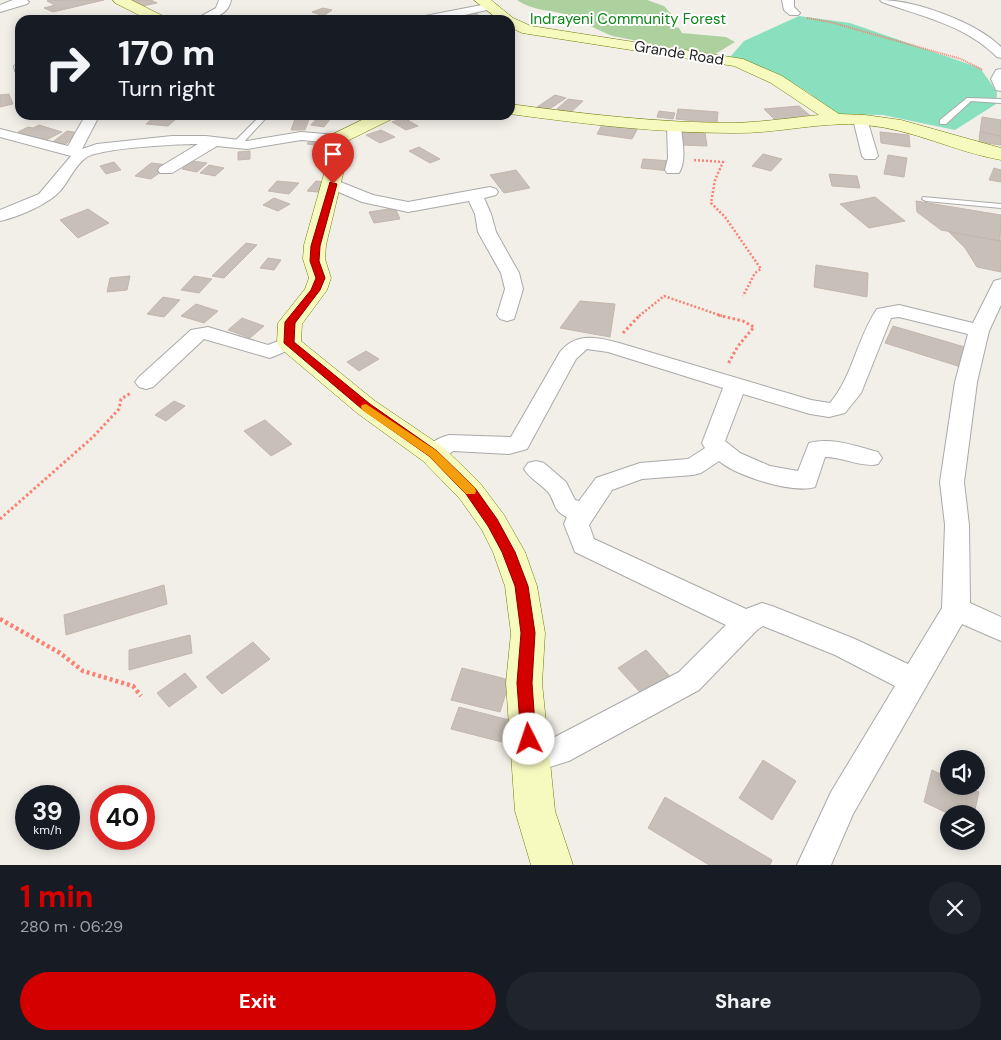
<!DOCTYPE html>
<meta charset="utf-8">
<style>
body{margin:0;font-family:"DM Sans",sans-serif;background:#20242c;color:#f1f3f6;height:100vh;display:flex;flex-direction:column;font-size:19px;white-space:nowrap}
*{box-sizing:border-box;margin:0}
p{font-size:16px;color:#9ea1a6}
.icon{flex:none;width:28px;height:28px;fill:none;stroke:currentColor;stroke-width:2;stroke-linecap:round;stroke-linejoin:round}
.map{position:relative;height:865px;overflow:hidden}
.side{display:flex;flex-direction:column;background:#171b24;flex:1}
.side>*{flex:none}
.top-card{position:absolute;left:15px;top:15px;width:500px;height:105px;border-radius:15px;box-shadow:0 2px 12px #0003;background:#171b24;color:#f1f3f6;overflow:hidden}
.controls{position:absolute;left:940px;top:750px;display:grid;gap:10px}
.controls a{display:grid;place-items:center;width:45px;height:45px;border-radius:50%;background:#171b24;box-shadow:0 2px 12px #0003;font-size:25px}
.speed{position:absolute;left:15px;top:785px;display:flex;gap:10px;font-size:25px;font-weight:700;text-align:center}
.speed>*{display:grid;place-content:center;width:65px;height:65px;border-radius:50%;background:#171b24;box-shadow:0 2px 12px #0003;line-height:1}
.speed small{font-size:12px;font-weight:400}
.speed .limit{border:8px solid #d22;background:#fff;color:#111}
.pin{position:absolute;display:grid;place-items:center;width:42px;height:42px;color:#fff;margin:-51px -21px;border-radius:50% 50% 50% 0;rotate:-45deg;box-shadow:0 0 5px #0007}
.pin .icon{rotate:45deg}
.me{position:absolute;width:55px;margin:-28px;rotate:356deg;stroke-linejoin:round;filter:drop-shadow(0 0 4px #0008)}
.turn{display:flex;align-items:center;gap:18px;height:105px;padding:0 20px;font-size:22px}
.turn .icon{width:65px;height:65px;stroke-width:2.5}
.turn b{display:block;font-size:35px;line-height:42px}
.round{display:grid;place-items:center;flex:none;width:52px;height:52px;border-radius:26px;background:#20242c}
.overview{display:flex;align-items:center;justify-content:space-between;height:85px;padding:0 20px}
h1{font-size:30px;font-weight:800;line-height:38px;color:#d40000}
.cta{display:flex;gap:10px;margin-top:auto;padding:10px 20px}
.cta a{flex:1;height:58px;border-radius:30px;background:#d40000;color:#fff;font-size:20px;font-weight:800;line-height:58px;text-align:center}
.cta a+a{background:#20242c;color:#f1f3f6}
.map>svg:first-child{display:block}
.forest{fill:#add19e}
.pitch{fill:#88e0be}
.building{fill:#c7bfb8;stroke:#c4b6ab}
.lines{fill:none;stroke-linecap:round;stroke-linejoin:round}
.lane-casing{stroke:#a9a9a9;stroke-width:2}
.street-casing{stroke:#a9a9a9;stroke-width:2}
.secondary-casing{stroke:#707d05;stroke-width:1}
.path-far3{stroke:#fa8072;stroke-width:2;stroke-dasharray:1 1;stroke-linecap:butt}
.path-far2{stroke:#fa8072;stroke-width:2.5;stroke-dasharray:2 2;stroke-linecap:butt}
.path-far1{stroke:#fa8072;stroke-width:3;stroke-dasharray:2.5 2.5;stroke-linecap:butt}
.path{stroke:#fa8072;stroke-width:4.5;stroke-dasharray:3 3;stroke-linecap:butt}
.lane{fill:#fff;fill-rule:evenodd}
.street{fill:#fff;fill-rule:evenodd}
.secondary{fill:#f7fabf;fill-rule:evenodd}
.route{fill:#d40000;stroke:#8a0000}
.slow{fill:#f59e0b}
.labels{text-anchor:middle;stroke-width:4;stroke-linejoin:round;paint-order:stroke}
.far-park-label{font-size:15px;fill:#0c8416;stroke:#fff}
.far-street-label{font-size:15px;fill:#222;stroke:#fff}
</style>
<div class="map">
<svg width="1001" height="865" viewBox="0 0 1001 865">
<rect width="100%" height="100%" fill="#f2efe9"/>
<path class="forest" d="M517,0H647L664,6L672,15L648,18L652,21L679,28L682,33L726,37L735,42L712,56L613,36C598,31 585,22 570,16C552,9 534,12 517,0Z"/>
<path class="pitch" d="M799,16L850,23L980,68L997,92L996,104L955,130L883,115L836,114L809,93L778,74L749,62L730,57L744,41Z"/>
<path class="building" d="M51,0H104L53,12L44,8L55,5L47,1Z
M131,0H151L157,3L143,6Z
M323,8L332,10L323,16L312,12Z
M472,11L487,20H446L442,18Z
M9,94L13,104L0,107V95Z
M555,95L566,98L548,110L537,107Z
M568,99L583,101L571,112L557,109Z
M799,106L813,118L777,122L764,109Z
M678,109L718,112L717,123L676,119Z
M659,111L675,113L673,119L657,117Z
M320,115H333L324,127L311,125Z
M154,117L176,119L168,126L146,124Z
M982,117L1001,120V136L980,132Z
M404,118L418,126L406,130L392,122Z
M295,119H309L305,130H291Z
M603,123L638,128L632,139L597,134Z
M39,125L62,132L44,141L21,134L23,133L18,132L28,127L33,128Z
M381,130L395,137L380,143L366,135Z
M67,131L80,133L63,146L50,144Z
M680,131L705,132L707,146L682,145Z
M880,132L909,135L910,147L881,143Z
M980,132L1001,136V145L979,142Z
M311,139L327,141L323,146L307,144Z
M419,147L440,159L430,163L409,151Z
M250,151V159L238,160V152Z
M763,154L782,159L771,171L752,166Z
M888,155L907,158L904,177L884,174Z
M643,159L672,161L670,171L641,168Z
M192,161L207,163L197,172L182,169Z
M114,162L121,170L106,174L100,166Z
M151,163L170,165L151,179L135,176Z
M209,165L224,168L215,176L200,173Z
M994,168L1001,170V182L989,180Z
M516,170L530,188L504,193L490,175Z
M829,174L857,176L860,188L832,186Z
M277,181L299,183L289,194L268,191Z
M316,181L326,182L318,192L307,191Z
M875,197L905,221L869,228L840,204Z
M274,198L290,204L278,211L263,205Z
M916,201L1001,215L1000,241L941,230L917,212Z
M395,208L400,219L374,223L369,212Z
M88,209L109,223L78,238L60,220Z
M949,232L1001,241V272L977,267L965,248Z
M246,243L257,245L224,278L212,276Z
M268,258L281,260L274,270L260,268Z
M816,265L868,273L867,297L814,287Z
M130,276L127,290L107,292L110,278Z
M194,276L212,279L199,293L181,290Z
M163,297L180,300L164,317L147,314Z
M580,301L615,304L610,337L560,328Z
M196,304L218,311L204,323L181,316Z
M242,318L264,326L250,338L228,330Z
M893,326L968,348L961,367L885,343Z
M366,351L379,359L359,371L347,362Z
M174,401L185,406L166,421L155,415Z
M265,420L292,444L271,456L244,431Z
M164,585L167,604L66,635L64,615Z
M190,635L192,653L129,670V650Z
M253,642L270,659L222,694L206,677Z
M646,650L675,682L647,700L618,668Z
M462,668L510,680L500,712L451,700Z
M185,673L197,687L169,707L157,693Z
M459,707L509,720L502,742L451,729Z
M763,760L796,781L772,820L739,798Z
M932,770L949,778V786H967L979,792L974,814H949L924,802Z
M665,797L772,860L770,865H709L648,828Z"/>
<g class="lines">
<g class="lane-casing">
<path id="lane" d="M967,98L1001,99V103L971,101L946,124H940V120Z
M252,115H260L265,119L240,146H234V142L257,119Z
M923,197L1001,204V208L926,201L922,199Z"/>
</g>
<g class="street-casing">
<path id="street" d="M13,0H27L29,2L27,4L0,12V5Z
M219,0H231C228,17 208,20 194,20L216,8Z
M782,0H794V7L800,13L798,15H790L784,10Z
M880,0C915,0 976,22 1001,47V58L997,57C965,25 923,17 882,2Z
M492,3L498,6L496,8L442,20H419L425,16Z
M20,62V72L15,71L14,66Z
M1001,69V91L996,90L991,79L996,70Z
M82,115H96L98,118L82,149L97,144L172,136H206L247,141L301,132L337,135L342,136L344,139L342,142L337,143L301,140L247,149L217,146L172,173H160L158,170L160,167L198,144C177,144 103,148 87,157C75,165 70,179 61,190C49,204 18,217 0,221V210L39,194L71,156L0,137V129L68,146L84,118Z
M860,115L865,116L867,119L878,156L875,159H865L862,156L853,119L855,116Z
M674,122L679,123L681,126C682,141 687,160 679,173H667L665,170L668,158L667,126L669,123Z
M333,179L373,195L408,202L490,187L496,189L498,192L496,195L484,198L491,214L496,232L519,273L523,289L514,319L507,321L500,319L497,315L505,289L501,273L478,232L475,214L469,201L408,212L362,202L327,187L325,184L327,181Z
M1001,279V305L989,331L977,382L964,482L969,525L970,603L1001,617V641L962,624L853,814L831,865H797L831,792L895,686L835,655L763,626L757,630L699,690L569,761L530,773L519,768L514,758L519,748L553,738L679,672L726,625L575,552L564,524L567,517C552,510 557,504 548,492C541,484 530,479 524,469L528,463L536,461L544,463L566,482L575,500L579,501L596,478L640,463L688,459L705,448L702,443L723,388L608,352L587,349L576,359L527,449L509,454L453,451L441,460L433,462L425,460L421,454C427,444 438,438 449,435L511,437L560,352C576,332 597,337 619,343L811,400L830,403C853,376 857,338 877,309L899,305L973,323L994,281ZM899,317L968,334L955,382L940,482L945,525L942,608L908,664L855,639L772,606L762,603L746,609L594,539L589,525L612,490L642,479L693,475L701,473L719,461C737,476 792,494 815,487L825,457C843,457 863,468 878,464L882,458L878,452C855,446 833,437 809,443L798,471L770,466L740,453L725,441L743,394L810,414L829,417L845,413L861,393L891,318Z
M208,327L268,345L289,337L296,339L299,343L296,347L270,358L204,339L153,387L146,389L139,387L135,382L139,377L191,330Z"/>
</g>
<g class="secondary-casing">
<path id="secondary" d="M113,0H131L165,17L167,20H149L115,3Z
M474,0H491L513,18L531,26L743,59L782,76L839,114L865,115L901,120L1001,148V160C955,152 913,129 865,125C821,121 777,134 733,133C658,133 584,124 510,114V104C584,114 660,123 735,123C763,122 791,118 819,115L771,83L734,66L522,33L510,27V20H499Z
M372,115H395L392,119L343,143L341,146L343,174L326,245L325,259L331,278L327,290L302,324L301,341L375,401L443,447L480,483L504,515L525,552L537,586L545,633L542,683L555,811L573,865H531L515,811L506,683L511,633L505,586L493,552L482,530L460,499L423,461L357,413L280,348L277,343L278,323L305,289L309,278L303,259L304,245L324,174L323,146L331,135Z"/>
</g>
<path class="path-far3" d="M807,18L830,22L961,59L983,70"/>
<path class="path-far2" d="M694,160L723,162L715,180L711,203L725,217L761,269L755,273L743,296
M639,316L664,296L722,316"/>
<path class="path-far1" d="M718,315L743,321L754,327L738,346L728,364
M623,333L640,315
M0,519L93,437L119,409L121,399L131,393"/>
<path class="path" d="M0,619L60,653L83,671L133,686L141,696"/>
<use href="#lane" class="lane"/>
<use href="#street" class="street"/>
<use href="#secondary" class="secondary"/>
</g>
<path class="route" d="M330,182L337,184L320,246L319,261L325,278L320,290L295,323L294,342L370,404L437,451L475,488L497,519L515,552L528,586L535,633L532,683L536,739L534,744L529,746L523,744L521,739L517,683L521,633L515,586L502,552L488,526L466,494L429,456L362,409L284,343L285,322L311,290L316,278L310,261L311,246Z"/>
<path class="slow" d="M366,404L437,451L475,488L476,491L475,494H466L429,456L362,410L361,407L362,405Z"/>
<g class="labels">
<g class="far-park-label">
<text x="628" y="24">Indrayeni Community Forest</text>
</g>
<g class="far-street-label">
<text transform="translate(679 53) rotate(9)" y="5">Grande Road</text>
</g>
</g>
</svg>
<div class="controls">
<a><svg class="icon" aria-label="sound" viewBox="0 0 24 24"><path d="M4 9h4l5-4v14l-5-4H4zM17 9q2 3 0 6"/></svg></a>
<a><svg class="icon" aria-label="layers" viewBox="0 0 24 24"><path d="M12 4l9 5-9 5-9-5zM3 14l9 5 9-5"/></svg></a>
</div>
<div class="speed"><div>39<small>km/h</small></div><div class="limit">40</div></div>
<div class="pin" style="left:333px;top:184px;background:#d93025"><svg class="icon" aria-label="arrive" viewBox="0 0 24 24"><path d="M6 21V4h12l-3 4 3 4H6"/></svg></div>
<svg class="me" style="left:529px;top:739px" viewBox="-20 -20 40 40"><circle r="19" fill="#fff"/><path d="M0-13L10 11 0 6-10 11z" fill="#d40000"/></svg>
<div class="top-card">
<div class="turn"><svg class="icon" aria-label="right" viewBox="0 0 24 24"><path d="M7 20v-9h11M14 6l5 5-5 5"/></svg><div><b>170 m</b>Turn right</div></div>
</div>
</div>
<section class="side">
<div class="overview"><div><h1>1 min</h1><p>280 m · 06:29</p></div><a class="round"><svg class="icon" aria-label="close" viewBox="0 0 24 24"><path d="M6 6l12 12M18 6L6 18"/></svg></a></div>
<div class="cta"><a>Exit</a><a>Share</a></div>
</section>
